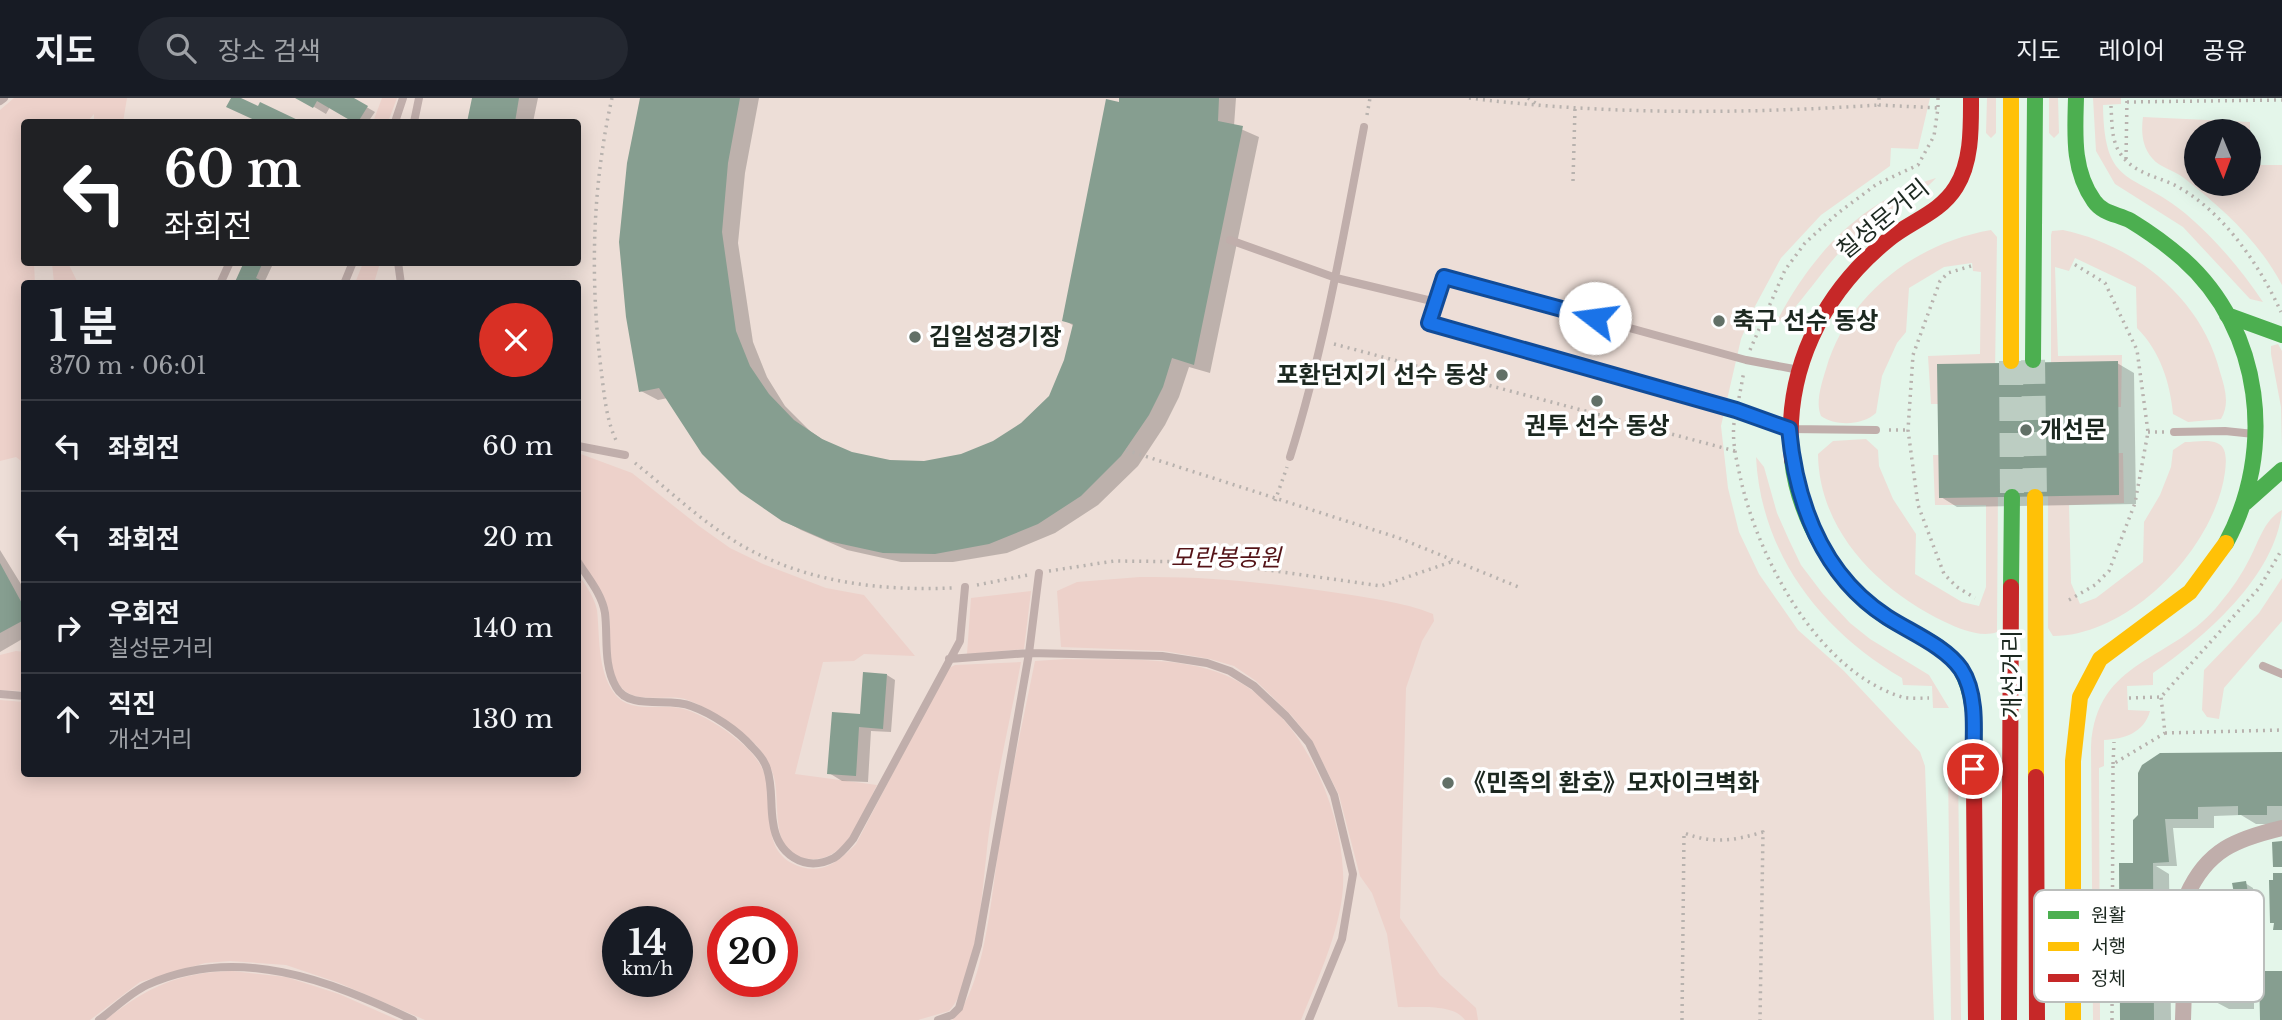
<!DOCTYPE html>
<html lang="ko">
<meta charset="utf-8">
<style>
body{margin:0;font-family:"Libre Baskerville","Noto Sans KR",serif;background:#242831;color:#f1f3f6;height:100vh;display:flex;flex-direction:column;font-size:26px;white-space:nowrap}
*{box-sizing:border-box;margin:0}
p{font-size:23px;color:#9ea1a6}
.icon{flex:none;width:38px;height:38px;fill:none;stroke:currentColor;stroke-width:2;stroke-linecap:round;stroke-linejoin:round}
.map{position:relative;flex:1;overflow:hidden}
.details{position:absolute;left:21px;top:182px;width:560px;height:497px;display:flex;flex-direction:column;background:#171b24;border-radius:7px;box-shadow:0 4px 18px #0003}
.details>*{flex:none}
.top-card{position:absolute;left:21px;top:21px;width:560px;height:147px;border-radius:7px;box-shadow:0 4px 18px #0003;background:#202124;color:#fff;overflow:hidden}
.needle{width:46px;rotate:179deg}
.tools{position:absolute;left:2184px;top:21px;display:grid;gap:14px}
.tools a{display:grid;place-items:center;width:77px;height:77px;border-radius:50%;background:#171b24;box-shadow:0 4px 18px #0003;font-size:35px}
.speed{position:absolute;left:602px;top:808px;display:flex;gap:14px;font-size:35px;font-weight:700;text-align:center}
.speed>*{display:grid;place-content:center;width:91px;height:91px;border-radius:50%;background:#171b24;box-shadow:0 4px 18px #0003;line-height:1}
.speed small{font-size:18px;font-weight:400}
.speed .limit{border:10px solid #d22;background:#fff;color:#111}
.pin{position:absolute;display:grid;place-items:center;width:60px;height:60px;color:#fff;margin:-30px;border:4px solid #fff;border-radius:50%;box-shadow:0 2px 7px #0007}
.me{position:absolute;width:77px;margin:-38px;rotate:285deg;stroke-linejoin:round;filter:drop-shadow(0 0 5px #0008)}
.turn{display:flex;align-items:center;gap:24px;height:147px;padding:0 28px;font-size:32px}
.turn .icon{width:91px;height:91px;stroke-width:2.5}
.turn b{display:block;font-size:49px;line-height:60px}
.round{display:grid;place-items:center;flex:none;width:74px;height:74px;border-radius:37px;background:#242831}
.head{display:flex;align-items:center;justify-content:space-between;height:119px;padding:0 28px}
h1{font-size:42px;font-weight:700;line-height:52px}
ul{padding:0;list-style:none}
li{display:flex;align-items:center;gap:21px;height:91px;padding:0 28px;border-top:2px solid #363941}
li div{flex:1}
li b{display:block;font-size:26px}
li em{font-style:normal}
header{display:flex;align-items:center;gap:42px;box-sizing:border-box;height:98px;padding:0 35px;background:#171b24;border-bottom:2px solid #363941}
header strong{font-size:33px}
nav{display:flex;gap:38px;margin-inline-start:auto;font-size:24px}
.search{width:490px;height:63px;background:#242831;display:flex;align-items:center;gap:18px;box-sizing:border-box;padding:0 24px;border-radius:38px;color:#9ea1a6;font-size:26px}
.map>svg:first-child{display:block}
.green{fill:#edded7;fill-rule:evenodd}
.forest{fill:#edd1ca;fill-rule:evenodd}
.shadow{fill:#0003}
.building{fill:#869e90}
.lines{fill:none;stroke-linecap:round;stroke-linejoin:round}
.primary-tunnel{stroke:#bccdc2;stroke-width:24;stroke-dasharray:24 12;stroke-linecap:butt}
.path{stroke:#b8b2ae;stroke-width:3.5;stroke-dasharray:2 5;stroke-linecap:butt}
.lane{stroke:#c0aeab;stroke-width:8}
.street{stroke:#c0aeab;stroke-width:16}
.fast{stroke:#4caf50;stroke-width:16}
.slow{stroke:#ffc107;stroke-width:16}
.jam{stroke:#c62828;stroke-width:16}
.route-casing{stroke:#114b97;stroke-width:18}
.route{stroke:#1a73e8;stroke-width:12}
.poi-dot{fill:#627067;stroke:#fff;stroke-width:2.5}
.labels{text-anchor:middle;stroke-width:7;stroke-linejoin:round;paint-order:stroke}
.street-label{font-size:24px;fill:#1c2820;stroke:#fff}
.poi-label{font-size:24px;font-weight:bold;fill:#1c2820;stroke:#fff;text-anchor:start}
.park-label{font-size:24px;font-style:italic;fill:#541317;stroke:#fff}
.key{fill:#fff;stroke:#bbbebc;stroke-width:2}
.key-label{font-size:19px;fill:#1c2820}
</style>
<header>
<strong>지도</strong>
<div class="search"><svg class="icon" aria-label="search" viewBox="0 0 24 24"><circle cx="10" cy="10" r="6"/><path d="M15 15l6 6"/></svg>장소 검색</div>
<nav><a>지도</a><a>레이어</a><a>공유</a></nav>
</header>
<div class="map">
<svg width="2282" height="922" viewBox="0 0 2282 922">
<rect width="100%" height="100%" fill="#e4f6ea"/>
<path class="green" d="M0,0H1930L1918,51L1891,50L1890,68L1821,117L1781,160L1753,212L1741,241L1721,328L1728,390L1739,434L1759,476L1798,532L1844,573L1920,654L1925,668L1934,922H0ZM24,24H578V164H24ZM24,186H578V676H24ZM618,824H677V884H618ZM723,824H782V884H723Z
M1987,0H1996V35L1991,40L1986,35Z
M2049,0H2058L2059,35L2054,40L2049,35Z
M2093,0H2121V6L2103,7C2104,93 2134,72 2186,116C2216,142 2241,171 2263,204L2250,201L2183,129L2115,86L2096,53Z
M2143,19L2250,24V67H2282V187C2258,142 2223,111 2184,80C2174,72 2160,70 2152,60C2142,49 2141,33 2143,19ZM2196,33H2249V86H2196Z
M1936,80C1916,102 1888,110 1865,129C1834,155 1814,188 1787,219L1776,225C1811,157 1861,102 1936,80Z
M1991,132L1997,139L1995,275L1947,306H1931L1928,258L1980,256L1981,174L1973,173L1972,165L1944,169L1909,190L1906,234L1897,245L1882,278L1876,315C1863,327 1837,329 1821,318C1815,305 1822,284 1826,271C1848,196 1916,145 1991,132Z
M2063,132C2135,147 2202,201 2220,274C2225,290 2230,306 2221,321L2188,324L2173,316C2170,284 2160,253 2137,230L2136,189L2075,160L2069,173L2055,169L2058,258L2122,257L2121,309H2097L2051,275V137L2052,133Z
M2278,246L2282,253V349L2281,309L2271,256V248Z
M1866,341L1878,352L1879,368L1893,401L1916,436L1915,476L1962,504L1979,508L1986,489V407H1935L1933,357H1947L1998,389L1997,534C1981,540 1960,531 1945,524C1880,493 1819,434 1818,356L1833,343Z
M2185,344C2194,344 2209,341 2217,345C2228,349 2226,365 2225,374C2215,449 2131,538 2053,538L2048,530V390L2098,355H2123L2124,405L2069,407L2071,485L2080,506L2096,500L2143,464L2144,424L2160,397L2171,369L2173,352Z
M1756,359L1764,369L1777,415L1789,442L1801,467L1823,496L1850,525L1870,541L1929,577L1949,610H1933L1932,588L1903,587L1902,580C1821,533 1761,456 1756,359Z
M2282,412C2276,478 2204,540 2153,575V587L2127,588L2128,612L2150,613C2144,635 2124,641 2104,642V668L2099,670L2100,922H2093L2091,649C2096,559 2173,565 2220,505C2232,491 2242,476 2250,460C2259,443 2264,422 2282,412Z
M2282,480V523L2224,590L2219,621L2207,619L2202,612L2204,572L2259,515Z
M1948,667H1958L1961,922H1951Z"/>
<path class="forest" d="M14,0H127L123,24H94V16L87,24H24V164L34,165L35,185L24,186V292L21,296L24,303V365L16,359L0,363V12Z
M382,0H397L388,24H373Z
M52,165H68L78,185H54Z
M363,165H380L374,185H355Z
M578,355L632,375L699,428L730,450L763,466L826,490L864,497L915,558L864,556L854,563L823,564L795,676L877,687C863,715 848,763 811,761C770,760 780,712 775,684C773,671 765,657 756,647C742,632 700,603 680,600C664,598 642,603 628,595C604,581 612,538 609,515C605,489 581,473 578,456C572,429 578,384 578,355Z
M578,475C585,487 594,498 597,512C600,539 597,571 614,595C630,617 661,605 684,611C703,617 724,630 739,643C748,650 758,661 763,672C778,705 755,754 801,769C825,776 840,762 856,746L947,571L955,567L1021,564C1011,618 998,672 990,727C983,772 980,881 949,913L918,922H425L339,885L286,867L230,863L205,865L140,884L90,922H0V602L24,604V676H578ZM618,824H677V884H618ZM723,824H782V884H723Z
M1140,479C1208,478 1272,485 1338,495C1370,500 1403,504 1433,516L1434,523L1422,543L1406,590L1400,820L1440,877L1476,910L1478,922H1465C1453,905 1417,910 1398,909L1387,836L1372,795L1360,778L1339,697L1312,643L1292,618L1256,583L1234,568L1210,561L1164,553L1061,549L1057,493L1077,484Z
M1031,493L1024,551L967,556L971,500Z
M16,553L24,554V593L0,592V557Z
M1066,561C1114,562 1181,558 1225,577C1296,607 1340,700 1343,774C1346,821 1319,878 1301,922H952C988,890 993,775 1002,727C1012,672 1024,618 1035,563Z
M232,873L286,879L339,896L398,922H105C149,889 175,875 232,873Z"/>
<path class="shadow" d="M299,0H351L375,14L368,24H357L330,9L326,16Z
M474,0H538L533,24H469Z
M642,0H759L745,75L738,145L753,244L767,279L785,308L811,334L830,346L852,356L889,364L924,365L961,358L994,345L1022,326L1050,299L1066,262L1074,228L1064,222L1120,0H1236L1234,28L1259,39L1210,275L1189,269L1179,299L1165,327L1138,368L1098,407L1055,435L1007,455L953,464H901L847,452L801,432L783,422L668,300L658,302L641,293Z
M246,164H265L272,168L264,185L236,186Z
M2117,265L2134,275L2136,406L1957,409L1941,399Z
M0,452L24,491V540L0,554Z
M887,577L895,582L891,634L871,633L868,684L842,683L829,675Z
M2282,655V726H2256L2241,717L2214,718V730H2173L2177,768H2156L2169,776L2171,922H2122L2140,766L2134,723Z
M2245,785L2253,790L2260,829L2223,837H2236L2253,847V859L2257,861L2258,897H2254V911H2229L2212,902L2222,837L2211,831L2240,818Z"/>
<path class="building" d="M231,0H241L258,8L260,4L302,24H259L226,9Z
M295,0H354L368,8L358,24H353L317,3L313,10Z
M472,0H519L515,24H467Z
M640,0H740L728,65L722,134L736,233L750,268L769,296L794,322L822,341L852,354L890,362L924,363L961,356L993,343L1021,325L1049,298L1064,262L1073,226L1062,223L1106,1L1119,4V0H1219L1218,23L1243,28L1194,267L1172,260L1163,289L1149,317L1121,358L1081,398L1038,426L989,446L935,456L883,455L828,443L782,423L740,394L702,356L659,290L639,294L626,219L619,144L627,65Z
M244,164H263L256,180L268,186H234Z
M2118,263L2119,397L1939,400L1937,266Z
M0,465L24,509V522L0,535Z
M863,574L887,576L883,631L859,629L856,678L827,676L832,614L860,616Z
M2282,654V708H2267V717H2238V708L2198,709V721H2165L2169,764L2153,765L2154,922H2120L2119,765H2133V722L2138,717V675L2142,667L2160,655Z
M2282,743V769H2273L2272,744Z
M2273,775H2282V832H2273L2274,825H2270L2269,782H2273Z
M2246,783L2253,825L2210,832L2208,821L2238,816L2232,785Z
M2259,873H2282V922H2260Z"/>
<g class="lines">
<path class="primary-tunnel" d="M2033,262L2035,399
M2011,263L2012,399"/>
<path class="path" d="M612,0C592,89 590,181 601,271C604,294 606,323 617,344
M1469,0C1605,17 1742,16 1879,7
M1528,0L1540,8
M1938,0V10
M2127,4L2282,2
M2111,8C2112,23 2111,42 2120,55C2134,77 2160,78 2180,90C2225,116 2260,168 2281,214
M1367,17L1370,0
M2126,61L2127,0
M1573,83L1575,10
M1971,168L1948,175L1940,183L1913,257L1908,332L1918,407L1944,476L1957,489L1975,500
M1334,246L1735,353
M1750,252L1785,172L1805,145L1838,115L1877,86L1918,67L1934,38L1938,10L1879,7V0
M1739,300L1744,273
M1734,325C1732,343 1736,360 1740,378C1757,458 1817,573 1902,599C1910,601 1921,600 1929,600
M1889,332H1908
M2148,334H2164
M1126,352L1399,440L1521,490
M635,365C669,392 703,425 741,447C805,484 879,493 952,490
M1275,403L1287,369
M1049,473L1114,463L1212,464L1381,488L1454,463
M977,487L1028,477
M2069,502L2095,487L2109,473L2135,405L2148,334L2137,252L2105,185L2074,166
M2129,600L2161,599L2260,489L2282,451
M2165,635L2282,632
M2113,666L2114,644
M1682,922L1684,735C1713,746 1733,743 1763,734L1760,922
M2112,922L2113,666L2165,635L2161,599"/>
<path class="lane" d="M0,3L4,0
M395,24L403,0
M414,24L419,0
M1230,142L1336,180L1436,204
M398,164L401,186
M220,186L230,164
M344,186L353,164
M1794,271L1746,262L1444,179L1429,225L1736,312L1789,331L1876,332
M2174,334L2225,333L2254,336
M578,348L625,357
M1290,359C1324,251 1343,140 1364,29
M578,464C588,480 602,496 605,515C608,539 603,567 616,589C629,613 669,599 691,608C713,616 737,632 752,649C758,655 765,664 767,671C773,689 770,707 773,724C777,756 804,775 834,760C841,756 848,747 853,741L960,543L965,489
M949,561L1029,555L1162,558L1207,565L1230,573L1254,588L1286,618L1309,645L1334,697L1353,776L1342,841L1309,922
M2263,568L2282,576
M0,596L24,598
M99,922C114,911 130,895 147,887C237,846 329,882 413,922
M938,922L952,917L959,910L978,847L1029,555L1039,475"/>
<path class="street" d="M2183,922L2187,797C2207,752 2236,741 2282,730"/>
<path class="fast" d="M2076,0C2075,36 2072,72 2094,103C2103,116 2118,116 2131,123C2149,134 2167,147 2183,161C2263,232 2276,353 2226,445
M2227,217L2282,237
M2033,262L2035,0
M1792,362C1799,423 1838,488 1889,521C1915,537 1951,548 1964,578C1979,611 1973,653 1974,689
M2245,405L2282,372
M2011,489L2012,399"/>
<path class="slow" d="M2011,0V263
M2035,399L2036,679
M2073,922V663L2080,599L2100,561L2190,494L2226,445"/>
<path class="jam" d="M1792,362C1783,274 1821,196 1889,141C1911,123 1940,115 1956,89C1972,64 1971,29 1971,0
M2036,679L2037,922
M1974,689L1976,922
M2009,922L2011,489"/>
</g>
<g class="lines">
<g class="route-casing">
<path id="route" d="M1595,220L1444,179L1429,225L1736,312L1789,331C1796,404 1822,477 1887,519C1910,534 1945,548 1961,571C1979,598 1973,641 1973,671"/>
</g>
<use href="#route" class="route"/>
</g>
<g class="poi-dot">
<circle cx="1719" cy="223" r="7"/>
<circle cx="915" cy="239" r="7"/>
<circle cx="1502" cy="277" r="7"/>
<circle cx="1597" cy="303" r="7"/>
<circle cx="2026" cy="332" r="7"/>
<circle cx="1448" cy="685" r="7"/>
</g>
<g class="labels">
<g class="street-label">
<text transform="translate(1883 121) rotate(-39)" y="8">칠성문거리</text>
<text transform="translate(2012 576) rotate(-90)" y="8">개선거리</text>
</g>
<g class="poi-label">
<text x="1733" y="231">축구 선수 동상</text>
<text x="929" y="247">김일성경기장</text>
<text x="1488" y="285" text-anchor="end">포환던지기 선수 동상</text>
<text x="1597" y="336" text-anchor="middle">권투 선수 동상</text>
<text x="2040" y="340">개선문</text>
<text x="1462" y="693">《민족의 환호》모자이크벽화</text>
</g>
<g class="park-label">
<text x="1226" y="468">모란봉공원</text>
</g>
</g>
<rect x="2034" y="792" width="230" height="112" rx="10" class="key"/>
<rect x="2048" y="813" width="31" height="8" fill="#4caf50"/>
<rect x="2048" y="844" width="31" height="9" fill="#ffc107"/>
<rect x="2048" y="876" width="31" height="8" fill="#c62828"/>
<g class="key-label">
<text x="2091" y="824">원활</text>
<text x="2091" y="855">서행</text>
<text x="2091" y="887">정체</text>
</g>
</svg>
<div class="tools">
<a><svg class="needle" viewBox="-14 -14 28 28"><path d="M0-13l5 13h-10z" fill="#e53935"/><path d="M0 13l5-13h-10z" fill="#9ea1a6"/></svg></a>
</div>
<div class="speed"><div>14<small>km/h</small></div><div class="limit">20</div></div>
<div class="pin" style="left:1973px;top:671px;background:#d93025"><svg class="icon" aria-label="arrive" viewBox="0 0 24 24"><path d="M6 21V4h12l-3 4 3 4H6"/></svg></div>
<svg class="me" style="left:1595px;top:220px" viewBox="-20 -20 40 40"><circle r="19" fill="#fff"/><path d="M0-13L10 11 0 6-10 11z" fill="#1a73e8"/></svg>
<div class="top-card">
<div class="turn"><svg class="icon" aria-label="left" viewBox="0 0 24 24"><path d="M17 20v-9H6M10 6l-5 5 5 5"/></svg><div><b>60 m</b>좌회전</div></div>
</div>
<section class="details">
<div class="head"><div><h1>1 분</h1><p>370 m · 06:01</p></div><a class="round" style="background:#d93025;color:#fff"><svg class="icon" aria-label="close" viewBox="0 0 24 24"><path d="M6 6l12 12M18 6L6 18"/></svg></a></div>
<ul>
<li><svg class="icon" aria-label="left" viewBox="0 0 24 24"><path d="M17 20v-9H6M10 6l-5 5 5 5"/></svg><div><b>좌회전</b></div><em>60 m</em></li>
<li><svg class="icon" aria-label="left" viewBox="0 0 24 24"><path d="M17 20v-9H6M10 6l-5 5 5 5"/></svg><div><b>좌회전</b></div><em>20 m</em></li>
<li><svg class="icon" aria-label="right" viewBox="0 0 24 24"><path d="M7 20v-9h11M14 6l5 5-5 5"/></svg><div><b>우회전</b><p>칠성문거리</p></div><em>140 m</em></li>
<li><svg class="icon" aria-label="ahead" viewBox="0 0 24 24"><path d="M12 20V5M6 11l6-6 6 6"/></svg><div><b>직진</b><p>개선거리</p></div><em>130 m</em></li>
</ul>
</section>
</div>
